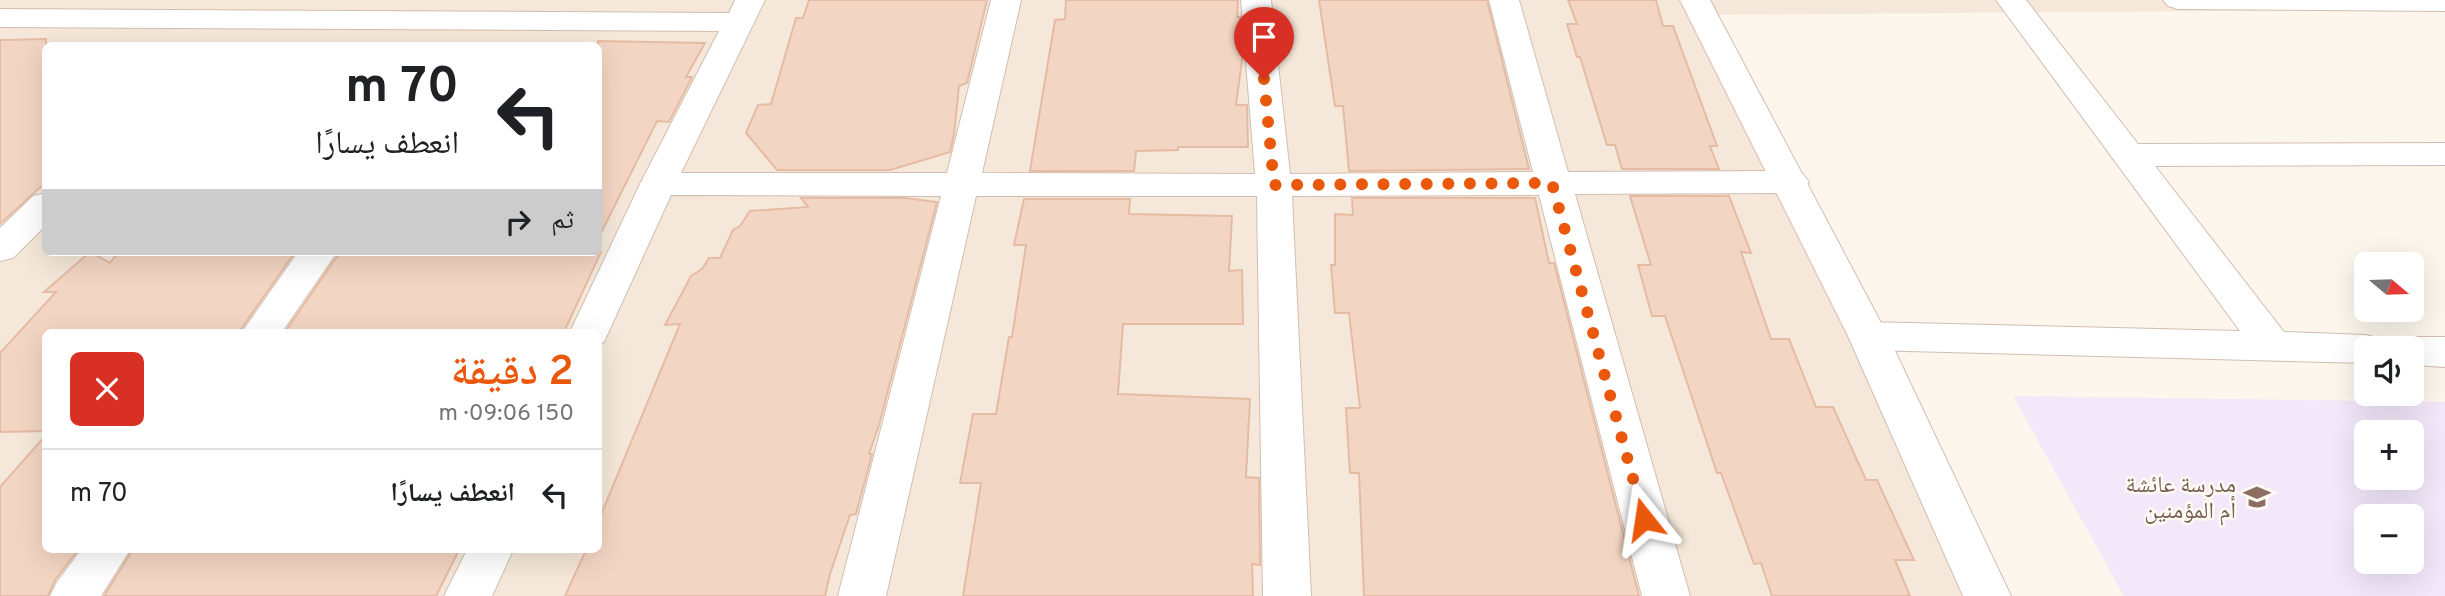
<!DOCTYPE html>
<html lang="ar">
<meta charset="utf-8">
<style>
body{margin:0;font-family:Overpass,"Noto Naskh Arabic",sans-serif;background:#f6f6f6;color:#202124;direction:rtl;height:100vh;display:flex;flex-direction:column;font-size:26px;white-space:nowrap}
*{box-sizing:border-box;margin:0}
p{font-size:23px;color:#757577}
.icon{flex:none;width:38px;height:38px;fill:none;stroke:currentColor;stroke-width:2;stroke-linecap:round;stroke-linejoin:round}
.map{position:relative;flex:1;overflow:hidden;direction:ltr}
.sheet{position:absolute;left:42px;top:329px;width:560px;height:224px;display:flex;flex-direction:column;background:#fff;border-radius:10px;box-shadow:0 7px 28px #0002;direction:rtl}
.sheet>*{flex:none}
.banner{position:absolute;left:42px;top:42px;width:560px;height:214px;border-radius:10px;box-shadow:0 7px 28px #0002;direction:rtl;background:#fff;color:#202124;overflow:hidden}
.needle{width:46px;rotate:109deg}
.controls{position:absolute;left:2354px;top:252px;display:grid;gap:14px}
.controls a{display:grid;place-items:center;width:70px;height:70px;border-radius:10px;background:#fff;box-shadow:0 7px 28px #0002;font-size:35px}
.pin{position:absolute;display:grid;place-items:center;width:60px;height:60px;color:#fff;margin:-72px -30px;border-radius:50% 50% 50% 0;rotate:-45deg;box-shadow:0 0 7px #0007}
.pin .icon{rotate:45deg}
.me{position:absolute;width:77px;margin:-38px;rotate:345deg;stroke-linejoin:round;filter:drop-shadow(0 0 5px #0008)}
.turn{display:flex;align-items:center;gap:24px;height:147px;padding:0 28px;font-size:32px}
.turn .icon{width:91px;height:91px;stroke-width:2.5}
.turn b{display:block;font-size:49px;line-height:60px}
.then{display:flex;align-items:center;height:66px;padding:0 28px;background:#0003;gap:14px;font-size:26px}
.round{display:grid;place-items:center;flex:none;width:74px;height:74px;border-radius:10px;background:#f6f6f6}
.overview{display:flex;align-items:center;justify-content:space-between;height:119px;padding:0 28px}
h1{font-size:42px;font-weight:600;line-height:52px;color:#ea580c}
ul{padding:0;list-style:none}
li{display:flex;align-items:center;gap:21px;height:91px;padding:0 28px;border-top:2px solid #e0e0e0}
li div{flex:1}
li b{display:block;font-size:26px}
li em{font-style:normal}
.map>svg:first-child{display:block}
.residential{fill:#f5e8da;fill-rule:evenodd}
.education{fill:#f3e8fa;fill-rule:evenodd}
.building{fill:#f3d5c3;stroke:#e6bba3;stroke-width:2}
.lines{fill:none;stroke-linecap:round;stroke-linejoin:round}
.minor-casing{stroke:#d1beb0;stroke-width:2}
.tertiary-casing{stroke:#d1beb0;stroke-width:2}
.minor{fill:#fff;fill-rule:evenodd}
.tertiary{fill:#fff;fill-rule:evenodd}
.route{stroke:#ea580c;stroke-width:12;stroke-dasharray:0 21.6}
.labels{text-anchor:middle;stroke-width:5;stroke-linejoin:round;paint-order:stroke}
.education-label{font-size:23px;fill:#785e54;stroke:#fffaf3;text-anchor:end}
</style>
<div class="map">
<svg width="2445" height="596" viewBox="0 0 2445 596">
<rect width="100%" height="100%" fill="#fdf6ec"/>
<path class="residential" d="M0,0H743L739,21L594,332H46V550H493L471,596H0ZM46,46H598V252H46Z
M757,0H2445V9L1711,15L1978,596H478L500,550H598L599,339Z"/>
<path class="education" d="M2013,396L2445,402V596H2124ZM2366,432H2412V478H2366ZM2366,516H2412V562H2366Z"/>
<path class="building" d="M809,0H987L967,83L959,86L954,134L950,152L890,170H777L746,133L758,105L771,104L796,18H803Z
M1066,0H1238L1237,17H1240L1243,53L1236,105H1247L1248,147H1178V150L1136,151L1134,171H1030L1055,20L1065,19Z
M1319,0H1487L1529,169L1349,171L1343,106H1335Z
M1568,0H1656L1663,26H1673L1717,146H1710L1719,169H1622L1615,145H1607L1580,57H1577L1567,24H1577Z
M46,39V182L0,224V40Z
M598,41L705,43L686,77H692L669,122L657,121L598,239Z
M1630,196H1729L1751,253L1741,252L1771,339H1789L1816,407H1833L1866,480H1877L1914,560H1895L1910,596H1772L1761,563L1754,564L1721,473H1717L1665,316H1652L1638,265H1651Z
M801,198H905L937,202L879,425L869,454H872L856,514L850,515L830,574L825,596H565L586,550H598V522L680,324L665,325L691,276L702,269L709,258H720L733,230L740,226L750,211L808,207Z
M1352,198H1535L1549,263H1554L1639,596H1364L1359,473H1350L1346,408H1360L1349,313H1335L1331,265H1335V214L1353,215Z
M1024,199H1130L1129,214L1232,216L1229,271L1242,270L1243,324H1123L1118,394L1250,399L1246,477L1259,478L1260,565L1252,564L1253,596H963L981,483H960L973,414H996L1009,337H1012L1026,245H1014Z
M90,252L110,263L118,252H295L239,332H46V431L0,432V353L56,292H44Z
M340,252H601L564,332H285Z
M46,435V550H78L55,580L48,596H0V487Z
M459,550L436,596H104L132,551Z"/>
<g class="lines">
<g class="minor-casing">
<path id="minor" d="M735,0H765L681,173H947L991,0H1021L982,173L1255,174L1241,0H1271L1290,174L1533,172L1489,0H1519L1568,172L1791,171L1803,174L1809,182L1803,190L1791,193L1575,194L1690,596H1642L1539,195L1292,196L1311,596H1263L1257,196H976L886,596H838L941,196L671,195L604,342L598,344V332H570L640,184L719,31L0,27V9L729,13Z
M1996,0H2026L2138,144L2445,143V165L2155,166L2284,332L2366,335L2380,339L2386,348H2366V363L1868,350L1854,346L1848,336L1854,326L1868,322L2240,331Z
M2163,0H2445V11L2178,9L2168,6Z
M46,193V225L13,258L0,261V228L33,196Z
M298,252H337L282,332H242Z
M2412,337H2445V367L2412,365V348H2394L2398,341Z
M81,550H130L101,596H50L57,582Z
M467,550H513L492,596H444Z"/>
</g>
<g class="tertiary-casing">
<path id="tertiary" d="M1680,0H1710L1888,336L2011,596H1963L1848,336Z"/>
</g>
<use href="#minor" class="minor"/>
<use href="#tertiary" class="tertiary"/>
</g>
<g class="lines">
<path class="route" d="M1264,79L1274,185L1552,183L1644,519"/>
</g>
<defs>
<g id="school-bare" transform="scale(2.1)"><path d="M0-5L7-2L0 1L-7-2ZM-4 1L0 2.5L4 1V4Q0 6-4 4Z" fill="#8d6e63" stroke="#fffaf3" stroke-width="2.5" paint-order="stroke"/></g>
</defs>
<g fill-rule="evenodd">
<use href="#school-bare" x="2257" y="497"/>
</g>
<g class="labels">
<g class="education-label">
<text x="2236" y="492">مدرسة عائشة<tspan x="2236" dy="26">أم المؤمنين</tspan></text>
</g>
</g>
</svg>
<div class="controls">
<a><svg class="needle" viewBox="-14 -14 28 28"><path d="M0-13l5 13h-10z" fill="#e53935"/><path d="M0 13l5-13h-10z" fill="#757577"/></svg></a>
<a><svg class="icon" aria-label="sound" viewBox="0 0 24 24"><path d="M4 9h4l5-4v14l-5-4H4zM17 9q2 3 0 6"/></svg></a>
<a>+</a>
<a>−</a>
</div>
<div class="pin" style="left:1264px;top:79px;background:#d93025"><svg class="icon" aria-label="arrive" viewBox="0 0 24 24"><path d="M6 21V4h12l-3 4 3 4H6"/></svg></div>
<svg class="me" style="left:1644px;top:519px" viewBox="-20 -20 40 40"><path d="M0-17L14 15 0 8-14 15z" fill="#ea580c" stroke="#fff" stroke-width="4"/></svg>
<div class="banner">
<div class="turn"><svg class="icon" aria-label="left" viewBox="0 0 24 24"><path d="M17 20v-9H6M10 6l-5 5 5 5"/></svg><div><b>70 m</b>انعطف يسارًا</div></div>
<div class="then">ثم<svg class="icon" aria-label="right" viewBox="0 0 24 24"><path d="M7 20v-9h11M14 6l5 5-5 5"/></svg></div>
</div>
<section class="sheet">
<div class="overview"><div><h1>2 دقيقة</h1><p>150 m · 09:06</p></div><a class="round" style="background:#d93025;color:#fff"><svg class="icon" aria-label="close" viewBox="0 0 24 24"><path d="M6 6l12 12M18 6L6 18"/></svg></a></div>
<ul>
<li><svg class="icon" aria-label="left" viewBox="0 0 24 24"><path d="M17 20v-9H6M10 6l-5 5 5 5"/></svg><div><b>انعطف يسارًا</b></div><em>70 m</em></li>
</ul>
</section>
</div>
